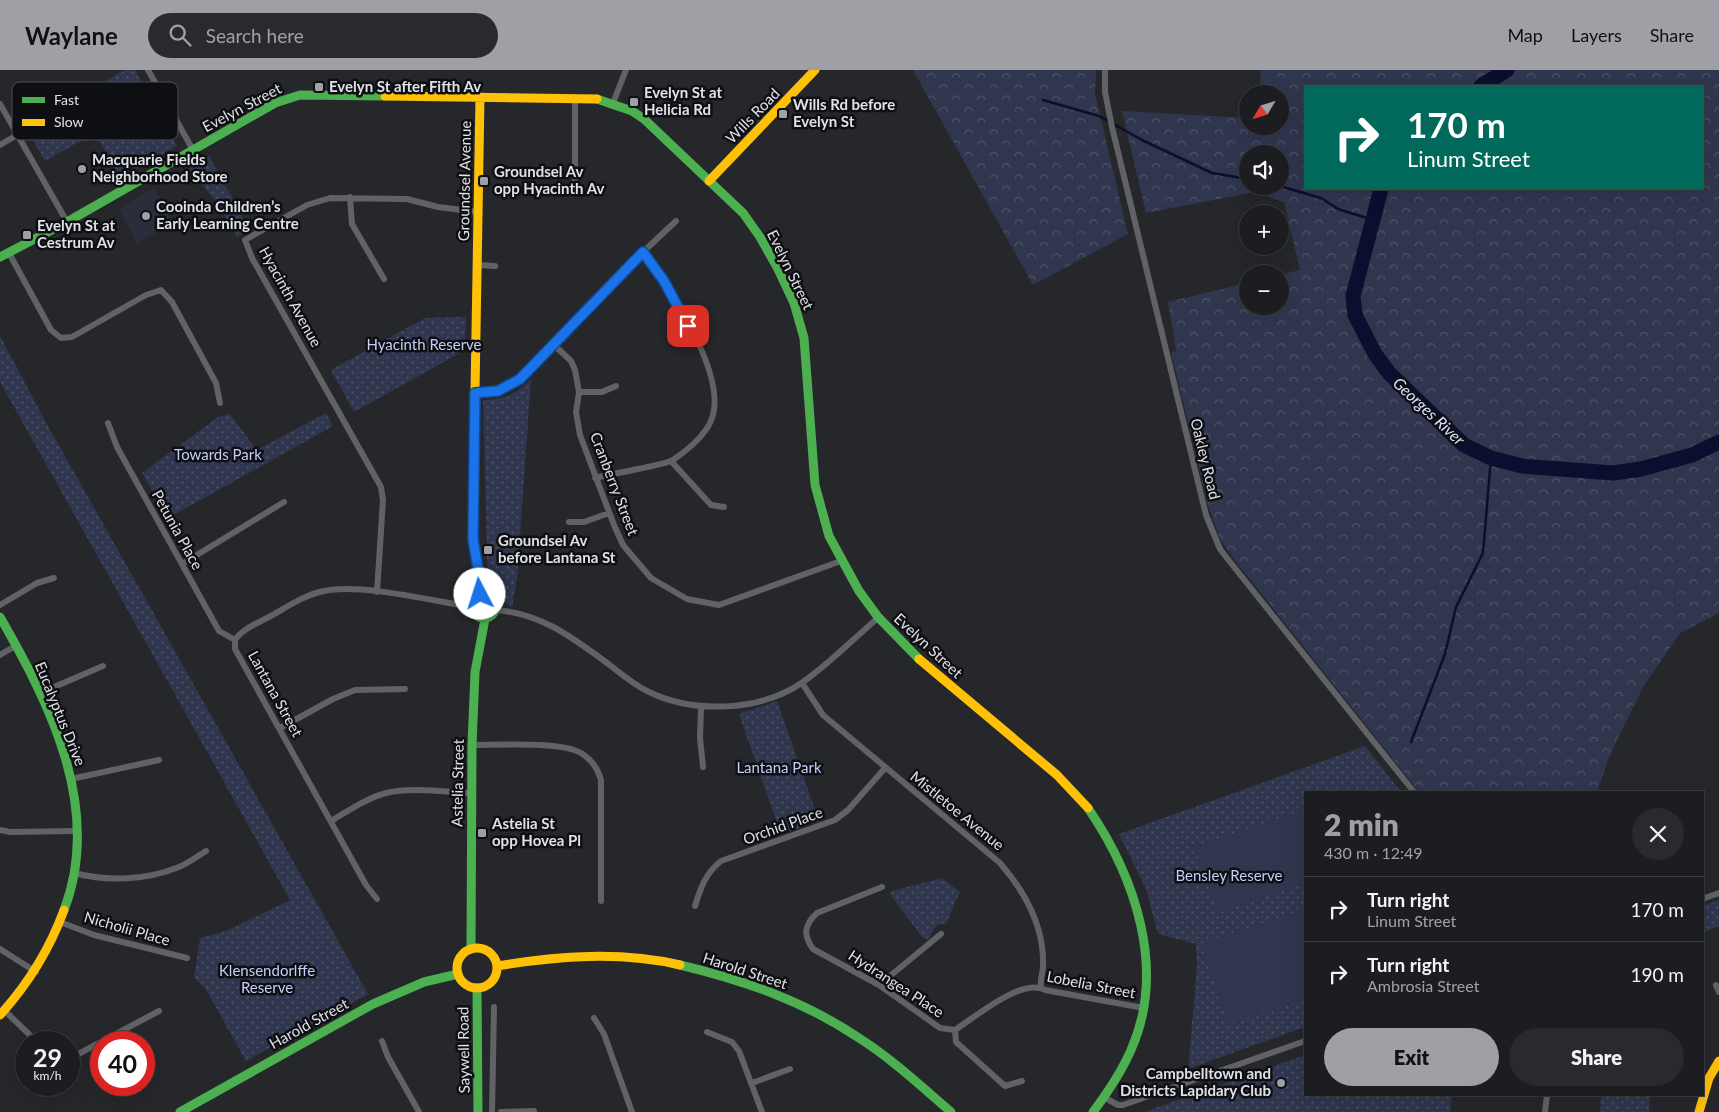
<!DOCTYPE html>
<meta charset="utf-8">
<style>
body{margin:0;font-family:Lato,sans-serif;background:#292a2d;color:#f1f3f6;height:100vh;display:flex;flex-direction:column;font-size:19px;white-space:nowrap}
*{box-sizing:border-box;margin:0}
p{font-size:16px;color:#a0a2a5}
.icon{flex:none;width:28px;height:28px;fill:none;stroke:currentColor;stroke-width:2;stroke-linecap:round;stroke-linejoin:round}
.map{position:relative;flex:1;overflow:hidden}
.panel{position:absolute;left:1304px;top:721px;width:400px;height:305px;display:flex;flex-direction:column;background:#1c1d20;border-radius:0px;box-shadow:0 5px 20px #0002,0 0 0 1px #3a3b3e}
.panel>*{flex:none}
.hud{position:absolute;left:1304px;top:15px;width:400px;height:105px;border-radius:0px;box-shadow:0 5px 20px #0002,0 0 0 1px #3a3b3e;background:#00695c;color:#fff;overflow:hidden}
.needle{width:32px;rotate:232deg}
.tools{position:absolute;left:1239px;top:15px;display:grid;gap:10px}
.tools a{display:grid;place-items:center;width:50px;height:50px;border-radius:50%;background:#1c1d20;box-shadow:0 5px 20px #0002,0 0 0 1px #3a3b3e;font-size:25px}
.speed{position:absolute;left:15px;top:961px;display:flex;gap:10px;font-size:25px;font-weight:700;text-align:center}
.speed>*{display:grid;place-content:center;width:65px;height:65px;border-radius:50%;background:#1c1d20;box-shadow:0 5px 20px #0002,0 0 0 1px #3a3b3e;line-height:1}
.speed small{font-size:12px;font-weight:400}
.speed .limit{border:8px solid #d22;background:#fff;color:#111}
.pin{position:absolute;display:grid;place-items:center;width:42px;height:42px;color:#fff;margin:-21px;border-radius:10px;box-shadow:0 2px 8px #0006}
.me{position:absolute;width:55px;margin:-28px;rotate:355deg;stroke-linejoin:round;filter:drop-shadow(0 0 4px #0008)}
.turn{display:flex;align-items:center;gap:18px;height:105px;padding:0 20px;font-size:22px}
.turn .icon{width:65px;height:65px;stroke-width:2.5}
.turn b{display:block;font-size:35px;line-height:42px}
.round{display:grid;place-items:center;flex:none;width:52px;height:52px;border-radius:26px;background:#292a2d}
.head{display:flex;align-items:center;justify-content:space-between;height:85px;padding:0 20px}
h1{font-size:30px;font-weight:800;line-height:38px;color:#9ea0a5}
.button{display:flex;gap:10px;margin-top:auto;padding:10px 20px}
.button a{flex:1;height:58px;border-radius:30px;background:#9ea0a5;color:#111;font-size:20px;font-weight:800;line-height:58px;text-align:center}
.button a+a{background:#292a2d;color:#f1f3f6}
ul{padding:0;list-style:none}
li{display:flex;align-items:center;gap:15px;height:65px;padding:0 20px;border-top:1px solid #3a3b3e}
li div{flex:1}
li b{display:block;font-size:19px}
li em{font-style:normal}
header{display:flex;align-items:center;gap:30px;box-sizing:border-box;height:70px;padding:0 25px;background:#9ea0a5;color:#111}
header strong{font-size:24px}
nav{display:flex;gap:28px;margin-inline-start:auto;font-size:18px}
.search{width:350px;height:45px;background:#292a2d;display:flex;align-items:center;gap:12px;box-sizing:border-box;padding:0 18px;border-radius:28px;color:#a0a2a5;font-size:19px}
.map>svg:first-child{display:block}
.built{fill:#2a2e3b}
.forest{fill:url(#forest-crowns);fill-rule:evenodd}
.park{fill:url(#park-dots)}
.pitch{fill:#30364e}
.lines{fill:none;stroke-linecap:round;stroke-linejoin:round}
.stream{stroke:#0b0e2e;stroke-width:2.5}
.river{stroke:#0b0e2e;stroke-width:15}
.street{stroke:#616266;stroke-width:6}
.fast{stroke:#4caf50;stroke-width:9}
.slow{stroke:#ffc107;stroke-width:9}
.route-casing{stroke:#114b97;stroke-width:12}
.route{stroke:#1a73e8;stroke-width:9}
.poi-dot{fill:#9ea0a5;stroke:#0e0f13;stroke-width:2}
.labels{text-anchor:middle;stroke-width:5;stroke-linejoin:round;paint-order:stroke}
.poi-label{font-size:15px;font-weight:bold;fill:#dfe1e7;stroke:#0e0f13;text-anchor:start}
.street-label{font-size:15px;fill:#dfe1e7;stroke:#0e0f13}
.park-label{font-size:15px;fill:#c3cff8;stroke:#0e0f13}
.water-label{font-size:16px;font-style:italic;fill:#d9e1fd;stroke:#0e0f13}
.key{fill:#0e0f13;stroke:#4d4e53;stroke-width:1}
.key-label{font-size:14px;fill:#dfe1e7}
</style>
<header>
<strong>Waylane</strong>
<div class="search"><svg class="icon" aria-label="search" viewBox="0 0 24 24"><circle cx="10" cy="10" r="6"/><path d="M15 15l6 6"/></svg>Search here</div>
<nav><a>Map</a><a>Layers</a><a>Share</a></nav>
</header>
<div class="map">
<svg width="1719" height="1042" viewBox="0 0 1719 1042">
<defs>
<pattern id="forest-crowns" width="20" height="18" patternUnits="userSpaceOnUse" patternTransform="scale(1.25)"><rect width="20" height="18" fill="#30364e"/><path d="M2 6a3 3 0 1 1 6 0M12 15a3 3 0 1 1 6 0" fill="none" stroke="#4e5368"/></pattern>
<pattern id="park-dots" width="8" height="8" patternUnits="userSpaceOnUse" patternTransform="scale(1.25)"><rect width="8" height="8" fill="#30364e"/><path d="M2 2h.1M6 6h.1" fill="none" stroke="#4e5368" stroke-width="1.8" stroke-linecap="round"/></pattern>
</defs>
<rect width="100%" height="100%" fill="#26272b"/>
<path class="built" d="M154,118L174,153L137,173L119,139Z"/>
<path class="forest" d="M913,0H1096L1095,24L1128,164L1033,215Z
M1261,0H1719V543L1680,563L1643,617L1609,687L1597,722H1419L1233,488L1220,469L1208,435L1171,282L1176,281L1168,232L1247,213L1248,236H1280V205L1300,200L1284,132L1255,122L1146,143L1122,41L1247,48L1248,56H1280V24H1259ZM1305,16H1702V119H1305ZM1248,84H1280V116H1248Z"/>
<path class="park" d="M125,0H135L177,76L120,108L95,63L45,91L25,56Z
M209,86L250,160L237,167L218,134L188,98Z
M466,247L465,280L354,342L331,300L425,248Z
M0,266L48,356L368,924L246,991L205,918L194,908L200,868L226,861L290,830L0,312Z
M531,309L517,508L512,537L501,532L488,518L483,330C504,329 516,325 531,309Z
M326,343L333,356L168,448L142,403L218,347L230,344L257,380Z
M777,631L819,751L781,764L739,644Z
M1365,676L1401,722H1305V957L1188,999L1197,897L1196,874L1158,864L1146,819L1119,764Z
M942,808L960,822L946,854C935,852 932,862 928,870L922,867L890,824L892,821Z
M1719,830V856L1703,863V836Z
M1305,985V1025H1452L1450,1042H1144Z
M1601,1025H1650L1649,1042H1600Z"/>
<path class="pitch" d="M1305,740V813L1217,842L1195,777Z
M1305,839V929L1229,954L1202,873Z"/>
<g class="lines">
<path class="stream" d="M1043,30L1099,46L1142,70L1212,103L1248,109
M1280,116L1321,128L1338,139L1373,150
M1411,672L1445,584L1456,537L1483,483L1491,388"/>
<path class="river" d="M1481,16L1507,0
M1381,119L1353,226L1355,245L1375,284L1389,303L1464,375L1491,388L1522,396L1613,403L1641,399L1692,385L1719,372"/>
<path class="street" d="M148,0L193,80
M1105,0V22L1112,57L1206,445L1220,479L1230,492L1414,722
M613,33L626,0
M0,34L67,152
M0,75L17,65
M575,111V29
M350,127L352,154L384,209
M9,183L51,260L61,268L72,267L146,225L161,220L172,232L216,313L220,333
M477,195L495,196
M554,275L571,291L575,300L579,322L576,342L580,365L614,455L623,475L651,508L687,529L719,535L841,491
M579,322H602L616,316
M475,323L498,321L520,309L643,182L676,151
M108,353L117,377L219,561L235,570
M671,391L711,435L724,437
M595,408C609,404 666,395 673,390C686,381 703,367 710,353C732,309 668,217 643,182
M569,452H584L609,443
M182,494L284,432
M377,522L383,430L381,417L252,188L245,170L307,135L330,128L407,129L438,137L478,142
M0,535L37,513L54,508
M495,540C539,543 569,565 603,590C617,600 631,613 647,621C693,644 760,642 803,612C829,594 853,569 878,548
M0,585L17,575
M802,613L823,645L1000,793C1026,823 1045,858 1043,898C1042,905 1040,911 1041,917
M40,623L103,596
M701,638L700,668L703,697
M280,658L333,629L355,620L405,619
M472,675C497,675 562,671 581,683C591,689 598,699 601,710V831
M71,709L159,690
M331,751C348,741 367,728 386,723C413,717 444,722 471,723
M0,760L10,762L76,761
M74,803C108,812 147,810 179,797C189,793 198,786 206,781
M882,817L817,843C804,855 803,865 813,879L879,915L940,958L955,960
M377,829L366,815L235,579V570C242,559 258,553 269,547C287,537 304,525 324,521C359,513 434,531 471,537
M1702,829L1719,823
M695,836C701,817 705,804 721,791L835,750L848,740L885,698
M60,852L94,865L187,888
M0,879L36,902
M879,915L941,864
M1716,915L1719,922
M5,941L37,972
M594,948L604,964L632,1042
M955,960C974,948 1022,907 1045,920L1144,938
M955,960L956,972L1005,1016L1022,1011
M707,962L732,972L739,981L762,1042
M382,971L388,987L419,1042
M69,989L159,941
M752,1013L790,999
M1105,1028L1118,1035H1123L1305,971
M492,1042L494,937
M501,1042L534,1041
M1545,1042L1547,1025"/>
<path class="fast" d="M597,29L632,41L644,49L743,143L760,167L778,199L794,233L804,268L815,415L829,466L859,521L878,547L919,589
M0,187L67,152L275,33L300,25L385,26
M475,321L473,469L482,524
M472 536a12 12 0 1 1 24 0a12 12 0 1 1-24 0Z
M0,547C50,634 103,739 64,840
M1088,738C1135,807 1167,899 1131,980C1121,1003 1108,1022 1093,1042
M471,879L472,675L475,602L485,549
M680,895C743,910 804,931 859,968C892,989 921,1016 951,1042
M477,918L478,1042
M180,1042L373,934L424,912L458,904"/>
<path class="slow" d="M385,26L597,29
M709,111L815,0
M475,321L480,27
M919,589L1057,705L1088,738
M457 898a20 20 0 1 1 40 0a20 20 0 1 1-40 0Z
M497,896C557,886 620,881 680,895
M0,945C29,913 49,881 64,840
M1699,1042L1709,1008L1719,991"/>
</g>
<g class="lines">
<g class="route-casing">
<path id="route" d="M480,524H482L473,469L475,323L498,321L520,309L643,182L664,211L688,256"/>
</g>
<use href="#route" class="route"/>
</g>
<g class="poi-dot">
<rect x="314" y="12" width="10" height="10" rx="2.5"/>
<rect x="629" y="27" width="10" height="10" rx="2.5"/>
<rect x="778" y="39" width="10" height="10" rx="2.5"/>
<circle cx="82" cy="99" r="5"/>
<rect x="479" y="106" width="10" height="10" rx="2.5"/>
<circle cx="146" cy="146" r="5"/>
<rect x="22" y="160" width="10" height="10" rx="2.5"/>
<rect x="483" y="475" width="10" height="10" rx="2.5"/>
<rect x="477" y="758" width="10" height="10" rx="2.5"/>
<circle cx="1281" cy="1013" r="5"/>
</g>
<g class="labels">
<g class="poi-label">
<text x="329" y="22">Evelyn St after Fifth Av</text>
<text x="644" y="28">Evelyn St at<tspan x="644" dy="17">Helicia Rd</tspan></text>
<text x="793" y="40">Wills Rd before<tspan x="793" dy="17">Evelyn St</tspan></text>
<text x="92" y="95">Macquarie Fields<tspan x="92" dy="17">Neighborhood Store</tspan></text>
<text x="494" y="107">Groundsel Av<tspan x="494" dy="17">opp Hyacinth Av</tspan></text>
<text x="156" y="142">Cooinda Children’s<tspan x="156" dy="17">Early Learning Centre</tspan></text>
<text x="37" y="161">Evelyn St at<tspan x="37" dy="17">Cestrum Av</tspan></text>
<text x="498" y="476">Groundsel Av<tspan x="498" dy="17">before Lantana St</tspan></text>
<text x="492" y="759">Astelia St<tspan x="492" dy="17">opp Hovea Pl</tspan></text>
<text x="1271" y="1009" text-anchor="end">Campbelltown and<tspan x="1271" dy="17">Districts Lapidary Club</tspan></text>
</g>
<g class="street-label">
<text transform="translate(242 38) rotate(-28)" y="5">Evelyn Street</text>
<text transform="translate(753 46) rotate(-46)" y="5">Wills Road</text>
<text transform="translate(465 111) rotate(-89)" y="5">Groundsel Avenue</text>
<text transform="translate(790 200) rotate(64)" y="5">Evelyn Street</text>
<text transform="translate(290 227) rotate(61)" y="5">Hyacinth Avenue</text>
<text transform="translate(1205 389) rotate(76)" y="5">Oakley Road</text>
<text transform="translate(614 414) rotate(69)" y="5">Cranberry Street</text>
<text transform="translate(177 460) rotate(61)" y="5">Petunia Place</text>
<text transform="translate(928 576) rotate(43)" y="5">Evelyn Street</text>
<text transform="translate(275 624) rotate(61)" y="5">Lantana Street</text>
<text transform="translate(60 644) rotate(68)" y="5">Eucalyptus Drive</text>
<text transform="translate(458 713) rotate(-89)" y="5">Astelia Street</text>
<text transform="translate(957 741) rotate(39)" y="5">Mistletoe Avenue</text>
<text transform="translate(783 756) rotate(-20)" y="5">Orchid Place</text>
<text transform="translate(127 859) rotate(16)" y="5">Nicholii Place</text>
<text transform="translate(745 901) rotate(18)" y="5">Harold Street</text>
<text transform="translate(896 914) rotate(33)" y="5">Hydrangea Place</text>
<text transform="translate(1091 915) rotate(11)" y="5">Lobelia Street</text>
<text transform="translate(309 954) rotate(-29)" y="5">Harold Street</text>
<text transform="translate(464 980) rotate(-91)" y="5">Saywell Road</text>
</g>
<g class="park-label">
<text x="424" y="280">Hyacinth Reserve</text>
<text x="218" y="390">Towards Park</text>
<text x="779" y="703">Lantana Park</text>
<text x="1229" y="811">Bensley Reserve</text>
<text x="267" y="906">Klensendorlffe<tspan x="267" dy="17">Reserve</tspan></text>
</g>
<g class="water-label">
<text transform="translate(1429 341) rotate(43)" y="6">Georges River</text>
</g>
</g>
<rect x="12" y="12" width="166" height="58" rx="8" class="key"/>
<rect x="22" y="27" width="23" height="6" fill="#4caf50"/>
<rect x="22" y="49" width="23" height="7" fill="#ffc107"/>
<g class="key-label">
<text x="54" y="35">Fast</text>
<text x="54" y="57">Slow</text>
</g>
</svg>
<div class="tools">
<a><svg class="needle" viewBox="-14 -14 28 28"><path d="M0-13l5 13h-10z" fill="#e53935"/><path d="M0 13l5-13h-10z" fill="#a0a2a5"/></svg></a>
<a><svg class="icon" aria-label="sound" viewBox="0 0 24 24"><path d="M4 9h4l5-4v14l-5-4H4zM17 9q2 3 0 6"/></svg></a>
<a>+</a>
<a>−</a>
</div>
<div class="speed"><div>29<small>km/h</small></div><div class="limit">40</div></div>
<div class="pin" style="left:688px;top:256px;background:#d93025"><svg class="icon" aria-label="arrive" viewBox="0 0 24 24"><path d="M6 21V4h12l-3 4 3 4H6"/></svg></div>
<svg class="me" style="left:480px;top:524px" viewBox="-20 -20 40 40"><circle r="19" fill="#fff"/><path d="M0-13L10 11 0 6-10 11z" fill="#1a73e8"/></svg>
<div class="hud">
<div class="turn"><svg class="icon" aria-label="right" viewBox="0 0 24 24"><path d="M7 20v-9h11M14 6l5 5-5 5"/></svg><div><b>170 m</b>Linum Street</div></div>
</div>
<section class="panel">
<div class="head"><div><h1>2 min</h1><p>430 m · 12:49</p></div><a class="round"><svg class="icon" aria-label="close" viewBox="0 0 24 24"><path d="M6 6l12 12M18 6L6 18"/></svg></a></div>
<ul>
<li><svg class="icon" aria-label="right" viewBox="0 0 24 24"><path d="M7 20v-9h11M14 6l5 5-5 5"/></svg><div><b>Turn right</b><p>Linum Street</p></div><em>170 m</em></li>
<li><svg class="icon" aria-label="right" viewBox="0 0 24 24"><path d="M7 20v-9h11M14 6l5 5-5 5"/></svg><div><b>Turn right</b><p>Ambrosia Street</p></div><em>190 m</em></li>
</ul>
<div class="button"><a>Exit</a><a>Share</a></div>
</section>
</div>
